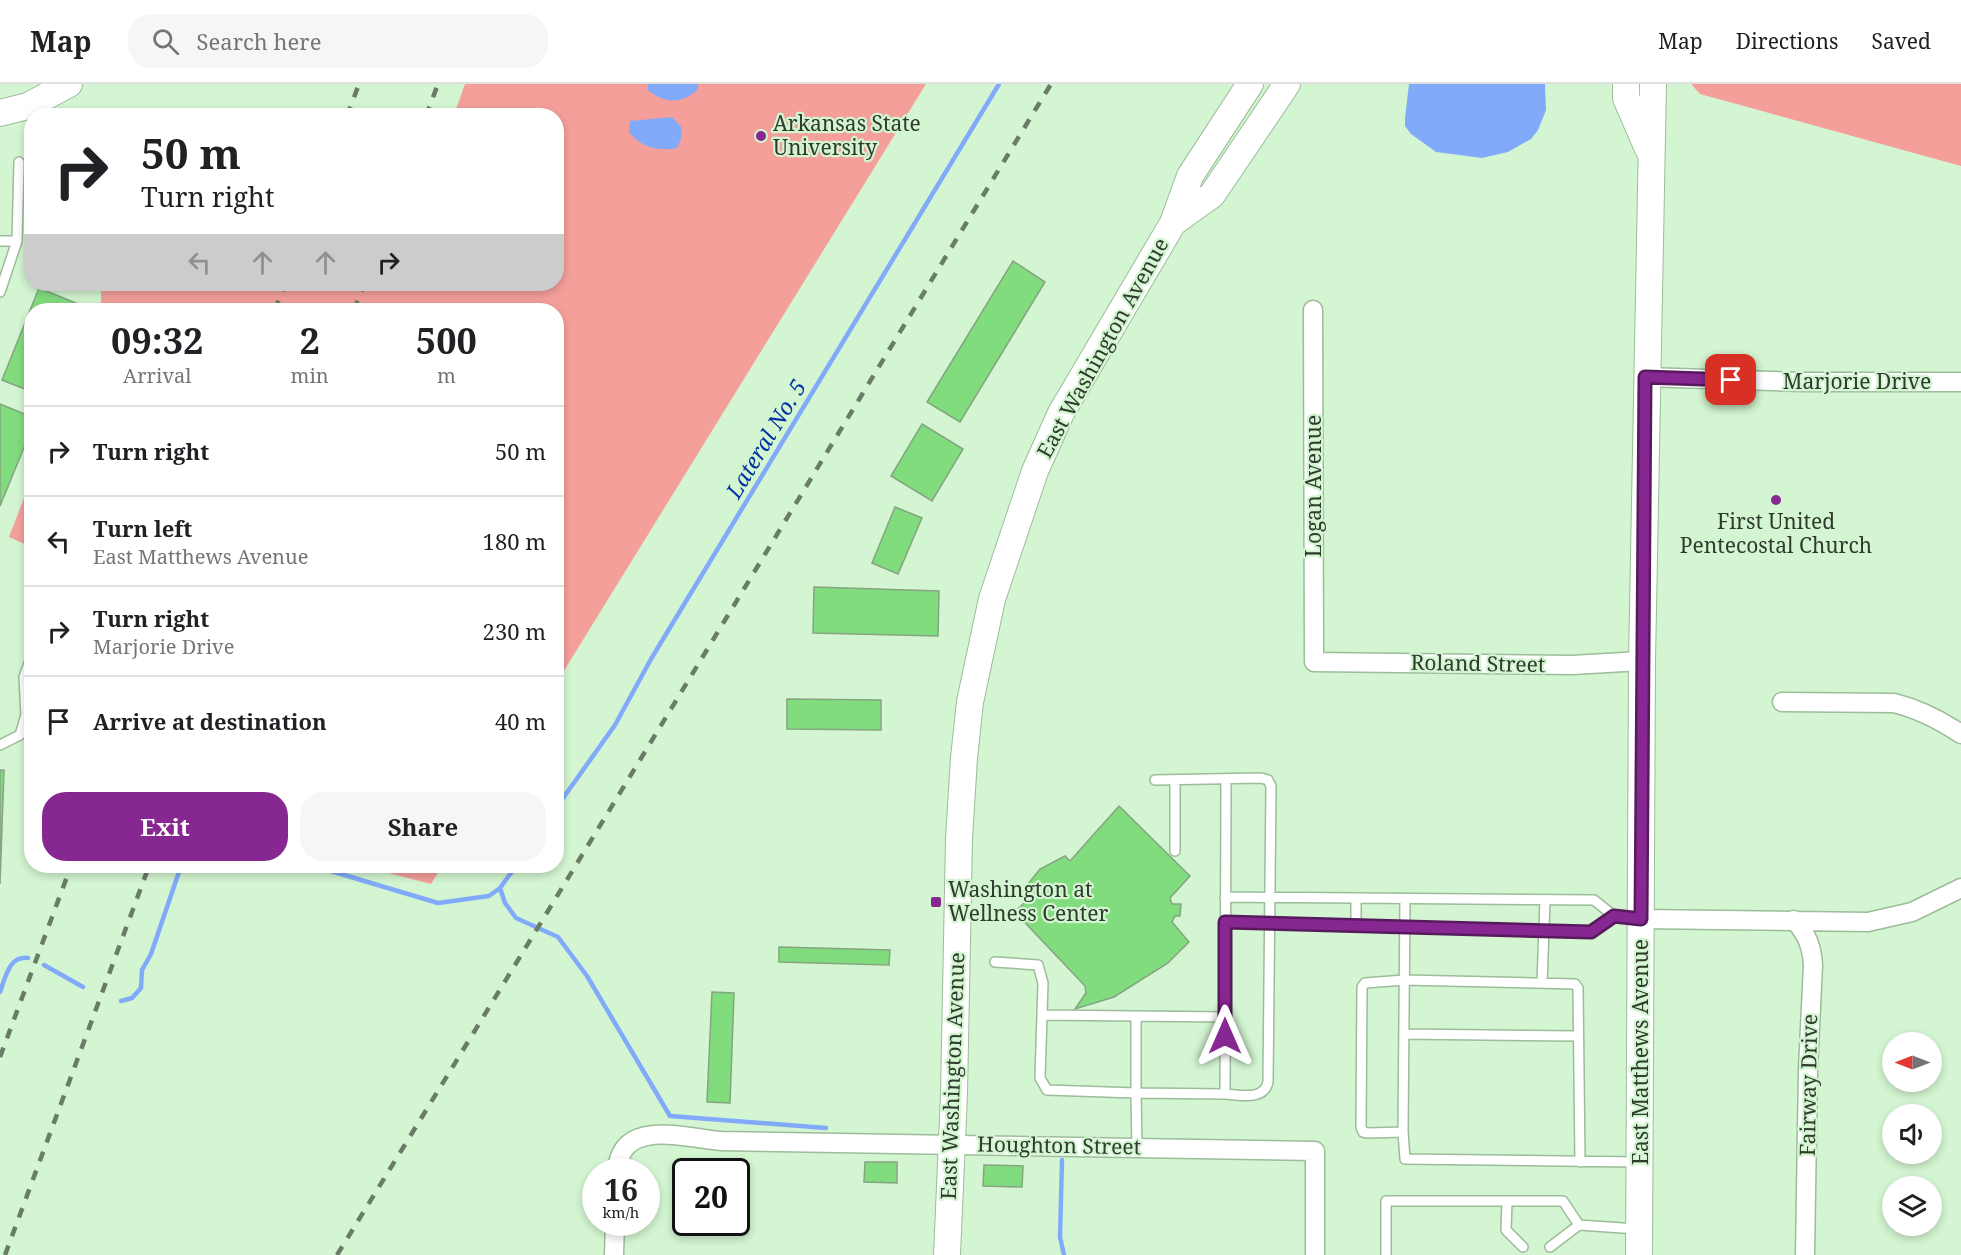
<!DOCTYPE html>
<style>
body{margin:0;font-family:"Noto Serif",serif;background:#f6f6f6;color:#202124;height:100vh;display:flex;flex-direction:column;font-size:22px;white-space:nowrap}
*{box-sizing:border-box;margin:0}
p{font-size:20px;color:#757577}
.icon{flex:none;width:33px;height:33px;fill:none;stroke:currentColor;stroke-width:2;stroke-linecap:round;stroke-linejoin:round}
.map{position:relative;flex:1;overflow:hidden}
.panel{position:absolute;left:24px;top:219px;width:540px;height:570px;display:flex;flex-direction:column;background:#fff;border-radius:24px;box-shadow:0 3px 9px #0003}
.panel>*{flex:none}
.guide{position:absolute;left:24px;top:24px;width:540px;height:183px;border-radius:24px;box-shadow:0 3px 9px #0003;background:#fff;color:#202124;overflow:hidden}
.needle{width:39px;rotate:270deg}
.tools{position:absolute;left:1882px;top:948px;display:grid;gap:12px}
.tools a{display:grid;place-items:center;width:60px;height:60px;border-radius:50%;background:#fff;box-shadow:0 3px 9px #0003;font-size:30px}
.speed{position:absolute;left:582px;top:1074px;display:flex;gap:12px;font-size:30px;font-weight:700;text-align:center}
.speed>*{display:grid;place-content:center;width:78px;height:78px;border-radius:50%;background:#fff;box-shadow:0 3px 9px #0003;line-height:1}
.speed small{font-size:15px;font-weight:400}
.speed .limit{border:3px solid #111;border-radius:9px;background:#fff;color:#111}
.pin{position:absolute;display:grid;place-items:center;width:51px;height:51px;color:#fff;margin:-26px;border-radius:12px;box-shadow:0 3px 9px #0006}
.me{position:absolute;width:66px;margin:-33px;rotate:0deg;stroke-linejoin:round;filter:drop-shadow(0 0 4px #0008)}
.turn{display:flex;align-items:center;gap:21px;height:126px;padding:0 18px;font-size:27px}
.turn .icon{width:78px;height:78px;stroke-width:2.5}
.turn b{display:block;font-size:42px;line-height:51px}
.lanes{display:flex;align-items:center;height:57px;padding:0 18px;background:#0003;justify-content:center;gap:30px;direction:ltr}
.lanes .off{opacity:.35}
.eta{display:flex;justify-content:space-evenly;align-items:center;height:102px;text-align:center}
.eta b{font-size:36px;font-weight:700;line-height:42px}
.cta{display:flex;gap:12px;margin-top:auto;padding:12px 18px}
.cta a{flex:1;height:69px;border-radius:24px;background:#872892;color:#fff;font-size:24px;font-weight:700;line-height:69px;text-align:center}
.cta a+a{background:#f6f6f6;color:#202124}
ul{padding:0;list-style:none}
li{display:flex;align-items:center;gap:18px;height:90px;padding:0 18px;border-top:2px solid #e0e0e0}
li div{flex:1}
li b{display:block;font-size:22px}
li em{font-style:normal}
header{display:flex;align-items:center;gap:36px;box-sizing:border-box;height:84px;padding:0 30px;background:#fff;border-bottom:2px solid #e0e0e0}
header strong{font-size:28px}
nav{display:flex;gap:33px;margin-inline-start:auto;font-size:21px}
.search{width:420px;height:54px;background:#f6f6f6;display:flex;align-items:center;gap:15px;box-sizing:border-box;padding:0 21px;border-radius:24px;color:#757577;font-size:22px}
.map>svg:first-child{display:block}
.green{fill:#f49f9a}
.water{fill:#81aafb}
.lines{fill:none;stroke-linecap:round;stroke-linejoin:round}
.stream{stroke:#81aafb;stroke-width:4.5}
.building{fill:#80dc7c;stroke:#85a482;stroke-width:1.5}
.lane-casing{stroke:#9cbc9a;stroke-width:12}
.street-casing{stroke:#9cbc9a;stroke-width:21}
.secondary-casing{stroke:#9cbc9a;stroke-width:28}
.lane{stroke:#fff;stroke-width:9}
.street{stroke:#fff;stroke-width:18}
.secondary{stroke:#fff;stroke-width:26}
.rail{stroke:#687c66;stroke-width:4.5;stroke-dasharray:10 10;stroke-linecap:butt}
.route-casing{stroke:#581a5f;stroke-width:15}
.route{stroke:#872892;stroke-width:10}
.poi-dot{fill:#872892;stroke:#d3f5d1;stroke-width:2}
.labels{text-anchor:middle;stroke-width:4.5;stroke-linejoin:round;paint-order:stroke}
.poi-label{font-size:21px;fill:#2e3b2d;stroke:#d3f5d1;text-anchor:start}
.street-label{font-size:21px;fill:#2e3b2d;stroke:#d3f5d1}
.water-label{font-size:22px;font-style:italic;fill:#0333a4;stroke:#d3f5d1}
</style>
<header>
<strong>Map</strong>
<div class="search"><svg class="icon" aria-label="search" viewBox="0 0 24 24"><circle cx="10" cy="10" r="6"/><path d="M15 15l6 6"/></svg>Search here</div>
<nav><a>Map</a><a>Directions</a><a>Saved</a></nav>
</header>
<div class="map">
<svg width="1961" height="1171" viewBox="0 0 1961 1171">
<rect width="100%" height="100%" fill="#d3f5d1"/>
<path class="green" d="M465,0H926L557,598L556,226H97L101,217V200H556V32L454,31Z
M1691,0H1961V82L1700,10Z
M31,396L32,463H31L9,453Z
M361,782H442L431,800Z"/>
<path class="water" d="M648,0H698V5C683,20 664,20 648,6Z
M1409,0H1545L1546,26L1538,46L1531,55L1508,68L1482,74L1436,68L1411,50L1405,42V34Z
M672,33L682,44L681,55L677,64C659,68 640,63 629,48L630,37Z"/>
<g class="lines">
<path class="stream" d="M556,724L615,641L651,575L999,0
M314,782L438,819L489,812L500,804L516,782
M500,804L505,819L516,834L558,853L587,892L670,1032L826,1044
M44,881L83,903
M0,908C6,892 9,872 28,874
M121,917L132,914L141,904L142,886L151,870L181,782
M1062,1076L1060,1153L1064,1171"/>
</g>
<path class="building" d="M1013,177L1045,198L960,338L927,318Z
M39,204L78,220L75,226H32V308L2,296Z
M0,320L32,333V344L0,422Z
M922,340L963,365L932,417L891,392Z
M895,423L922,434L898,490L872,479Z
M814,503L939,507L938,552L813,549Z
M787,615L881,616V646L787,645Z
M0,686H4L0,800Z
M1119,722L1190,792L1170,814L1172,820H1181L1180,832H1175L1172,838L1189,858L1168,879L1114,913L1075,925L1086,909L1085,902L1015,828L1029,814L1023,806L1040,785L1065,772L1070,777Z
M779,863L890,866L889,881L779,878Z
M712,908L734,909L730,1019L707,1018Z
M865,1078H897V1099L864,1098Z
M984,1081L1023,1082L1022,1103L983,1102Z"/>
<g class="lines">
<g class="lane-casing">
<path id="lane" d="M0,157H17
M0,208L17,157L19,78
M0,661L20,651L26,631L24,593L32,571
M1155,696L1261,694L1268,696L1271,702L1268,998C1264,1017 1241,1011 1225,1010
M1175,767V696
M1225,813L1594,816L1614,832L1639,834
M1356,814V841
M1405,815L1403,1048L1405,1075L1637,1078
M1225,838L1591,848L1614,832
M995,878L1038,881L1043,899L1040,994L1047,1006L1136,1009V932
M1542,899L1545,816
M1042,931L1225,933
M1404,950L1578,952
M1403,1048L1368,1049L1363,1048L1361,1043L1362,903L1365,899L1404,896L1575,900L1578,904L1580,1078
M1137,1063L1136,1009L1225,1010L1226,695
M1507,1117L1506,1146L1523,1163
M1550,1163L1579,1141
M1386,1171V1117H1563L1579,1141L1637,1145"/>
</g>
<g class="street-casing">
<path id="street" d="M1313,226L1314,578L1572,581L1642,577
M1645,293L1802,298H1961
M1782,618L1894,619C1919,625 1940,636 1961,650
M1641,835L1868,838L1912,828L1961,804
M1794,836C1807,850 1812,863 1813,881L1808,985L1805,1171
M617,1088C620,1033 685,1054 721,1057L1315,1067V1171
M614,1171L615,1138"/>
</g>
<g class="secondary-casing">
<path id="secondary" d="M1626,0V14L1648,65
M0,29L28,22L69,0
M1173,139L1212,111L1287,0
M947,1171L954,1010L959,755L964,674L970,618L992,515L1035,387L1061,329L1173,139L1190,92L1250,0
M1639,1171L1642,577L1653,0"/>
</g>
<use href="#lane" class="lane"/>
<use href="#street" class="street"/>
<use href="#secondary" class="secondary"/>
<path class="rail" d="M347,32L359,0
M426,32L438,0
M275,226L285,200
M354,226L364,200
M0,973L71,782
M5,1171L149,782
M337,1171C577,782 813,390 1051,0"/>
</g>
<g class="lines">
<g class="route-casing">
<path id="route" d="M1225,952V838L1591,848L1614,832L1641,835L1645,293L1731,296"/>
</g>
<use href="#route" class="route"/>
</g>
<g class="poi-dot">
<circle cx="761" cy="52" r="6"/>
<circle cx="1776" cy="416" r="6"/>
<rect x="930" y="812" width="12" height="12" rx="3"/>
</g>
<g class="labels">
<g class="poi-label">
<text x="773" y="47">Arkansas State<tspan x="773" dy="24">University</tspan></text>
<text x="1776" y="445" text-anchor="middle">First United<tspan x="1776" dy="24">Pentecostal Church</tspan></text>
<text x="948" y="813">Washington at<tspan x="948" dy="24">Wellness Center</tspan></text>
</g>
<g class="street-label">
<text transform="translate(1103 264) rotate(-61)" y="7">East Washington Avenue</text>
<text x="1857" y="305">Marjorie Drive</text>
<text transform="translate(1314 402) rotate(-90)" y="7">Logan Avenue</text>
<text transform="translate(1478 580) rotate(1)" y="7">Roland Street</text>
<text transform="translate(1641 968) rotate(-90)" y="7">East Matthews Avenue</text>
<text transform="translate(953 992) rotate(-88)" y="7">East Washington Avenue</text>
<text transform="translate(1809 1001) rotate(-89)" y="7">Fairway Drive</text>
<text transform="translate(1059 1062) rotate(1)" y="7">Houghton Street</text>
</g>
<g class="water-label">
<text transform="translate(766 355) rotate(-59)" y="8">Lateral No. 5</text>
</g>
</g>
</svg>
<div class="tools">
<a><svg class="needle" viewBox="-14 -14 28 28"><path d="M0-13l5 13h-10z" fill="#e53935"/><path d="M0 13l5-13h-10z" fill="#757577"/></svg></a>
<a><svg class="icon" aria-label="sound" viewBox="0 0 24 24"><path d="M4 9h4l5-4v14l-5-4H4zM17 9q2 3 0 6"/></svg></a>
<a><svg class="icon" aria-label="layers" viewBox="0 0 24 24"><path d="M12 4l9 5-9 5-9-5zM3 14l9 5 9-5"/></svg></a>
</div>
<div class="speed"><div>16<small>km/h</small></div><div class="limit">20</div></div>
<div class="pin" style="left:1731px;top:296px;background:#d93025"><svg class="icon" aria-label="arrive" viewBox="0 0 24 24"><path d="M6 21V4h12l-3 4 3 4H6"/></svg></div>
<svg class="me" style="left:1225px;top:952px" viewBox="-20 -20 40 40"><path d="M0-17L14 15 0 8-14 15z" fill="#872892" stroke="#fff" stroke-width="4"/></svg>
<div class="guide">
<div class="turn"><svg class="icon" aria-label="right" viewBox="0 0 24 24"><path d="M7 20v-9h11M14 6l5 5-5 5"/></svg><div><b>50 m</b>Turn right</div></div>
<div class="lanes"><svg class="icon off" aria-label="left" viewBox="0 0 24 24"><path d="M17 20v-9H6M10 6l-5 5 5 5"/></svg><svg class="icon off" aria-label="ahead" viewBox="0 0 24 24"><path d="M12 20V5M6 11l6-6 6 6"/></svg><svg class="icon off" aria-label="ahead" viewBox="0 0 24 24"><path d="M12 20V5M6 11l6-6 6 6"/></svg><svg class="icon" aria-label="right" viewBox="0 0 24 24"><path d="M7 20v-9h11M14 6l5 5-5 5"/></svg></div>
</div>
<section class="panel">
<div class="eta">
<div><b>09:32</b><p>Arrival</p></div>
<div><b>2</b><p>min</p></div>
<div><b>500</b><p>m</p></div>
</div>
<ul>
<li><svg class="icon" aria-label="right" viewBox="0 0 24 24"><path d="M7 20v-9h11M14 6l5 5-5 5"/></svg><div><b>Turn right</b></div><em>50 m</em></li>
<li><svg class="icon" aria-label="left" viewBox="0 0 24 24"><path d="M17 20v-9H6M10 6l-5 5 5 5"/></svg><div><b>Turn left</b><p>East Matthews Avenue</p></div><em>180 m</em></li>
<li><svg class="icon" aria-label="right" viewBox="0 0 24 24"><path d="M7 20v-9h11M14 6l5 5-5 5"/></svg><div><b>Turn right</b><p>Marjorie Drive</p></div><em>230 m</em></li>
<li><svg class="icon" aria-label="arrive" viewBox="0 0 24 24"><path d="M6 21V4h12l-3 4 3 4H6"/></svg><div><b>Arrive at destination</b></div><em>40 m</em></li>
</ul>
<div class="cta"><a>Exit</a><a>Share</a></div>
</section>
</div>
